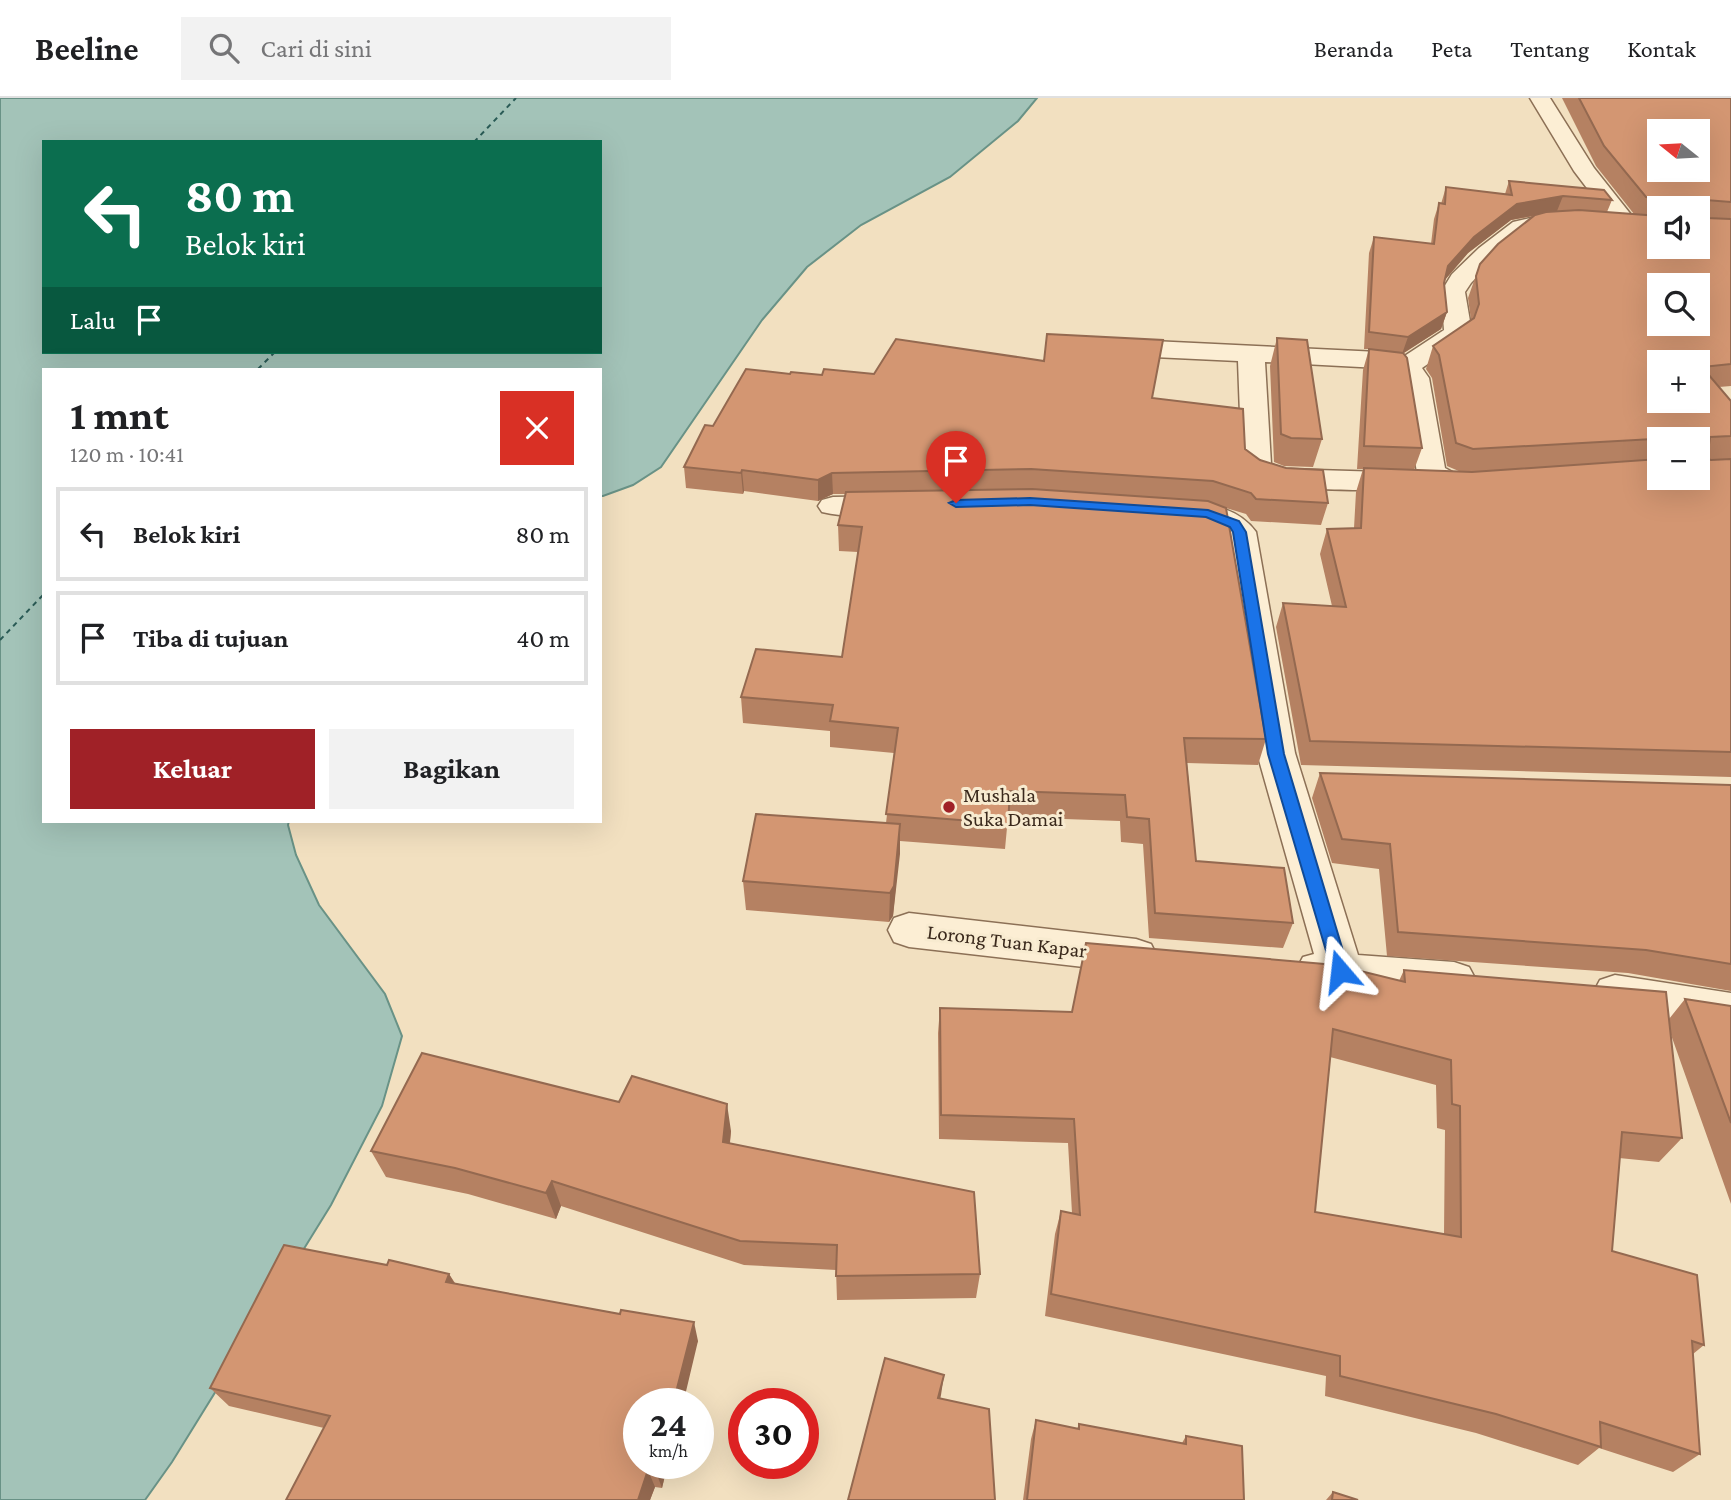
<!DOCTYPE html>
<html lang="id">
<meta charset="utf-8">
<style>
body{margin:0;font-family:"Crimson Pro",serif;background:#f2f2f2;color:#202124;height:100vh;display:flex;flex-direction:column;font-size:26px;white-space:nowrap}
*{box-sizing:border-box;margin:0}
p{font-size:23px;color:#757577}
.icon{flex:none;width:38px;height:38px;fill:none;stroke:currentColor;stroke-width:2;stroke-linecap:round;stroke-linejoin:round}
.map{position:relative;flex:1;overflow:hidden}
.side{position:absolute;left:42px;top:270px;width:560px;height:455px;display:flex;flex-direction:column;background:#fff;border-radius:0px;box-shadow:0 7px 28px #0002}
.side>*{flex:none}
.top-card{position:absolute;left:42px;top:42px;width:560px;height:214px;border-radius:0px;box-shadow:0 7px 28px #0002;background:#0b6e4f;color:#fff;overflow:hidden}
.needle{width:46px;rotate:288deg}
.fabs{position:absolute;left:1647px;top:21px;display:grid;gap:14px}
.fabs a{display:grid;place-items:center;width:63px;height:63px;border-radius:0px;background:#fff;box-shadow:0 7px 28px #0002;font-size:35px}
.speed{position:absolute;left:623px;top:1290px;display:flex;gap:14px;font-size:35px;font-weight:700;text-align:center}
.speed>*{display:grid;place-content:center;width:91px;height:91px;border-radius:50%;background:#fff;box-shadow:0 7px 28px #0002;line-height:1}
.speed small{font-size:18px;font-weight:400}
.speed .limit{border:10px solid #d22;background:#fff;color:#111}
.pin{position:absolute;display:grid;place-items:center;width:60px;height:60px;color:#fff;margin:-72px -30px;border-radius:50% 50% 50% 0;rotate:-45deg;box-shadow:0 0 7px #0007}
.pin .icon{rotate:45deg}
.me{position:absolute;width:77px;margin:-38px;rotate:343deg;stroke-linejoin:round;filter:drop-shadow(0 0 5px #0008)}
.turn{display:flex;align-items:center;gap:24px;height:147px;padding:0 28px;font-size:32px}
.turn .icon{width:91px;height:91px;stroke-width:2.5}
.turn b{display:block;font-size:49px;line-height:60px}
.then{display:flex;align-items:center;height:66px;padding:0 28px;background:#0003;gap:14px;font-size:26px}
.round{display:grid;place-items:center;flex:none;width:74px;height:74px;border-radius:0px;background:#f2f2f2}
.summary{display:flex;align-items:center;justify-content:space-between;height:119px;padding:0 28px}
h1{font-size:42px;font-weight:700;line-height:52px}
.primary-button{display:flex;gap:14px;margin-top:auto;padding:14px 28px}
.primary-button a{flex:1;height:80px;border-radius:0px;background:#a02127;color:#fff;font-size:28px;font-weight:700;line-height:80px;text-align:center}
.primary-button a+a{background:#f2f2f2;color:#202124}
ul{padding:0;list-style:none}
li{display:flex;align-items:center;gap:21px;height:94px;margin:0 14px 10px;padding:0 14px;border:4px solid #e0e0e0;border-radius:0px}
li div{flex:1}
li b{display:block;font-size:26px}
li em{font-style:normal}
header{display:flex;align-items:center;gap:42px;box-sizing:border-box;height:98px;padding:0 35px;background:#fff;border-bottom:2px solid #e0e0e0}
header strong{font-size:33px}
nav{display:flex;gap:38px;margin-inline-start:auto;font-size:24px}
.search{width:490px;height:63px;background:#f2f2f2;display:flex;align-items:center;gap:18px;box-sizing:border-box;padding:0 24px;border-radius:0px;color:#757577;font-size:26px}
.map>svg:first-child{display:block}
.water{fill:#a3c3b8;stroke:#699286;stroke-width:2;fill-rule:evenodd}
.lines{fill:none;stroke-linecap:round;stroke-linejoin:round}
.ferry{stroke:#2a5b56;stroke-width:2;stroke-dasharray:5 4.5;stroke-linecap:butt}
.minor-casing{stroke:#8c7056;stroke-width:3}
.minor{fill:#fceed4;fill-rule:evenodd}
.wall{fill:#b58162;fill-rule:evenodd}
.shaded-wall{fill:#946950}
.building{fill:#d39672;stroke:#946950;stroke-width:2;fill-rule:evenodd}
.route{fill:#1a73e8;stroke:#114b97;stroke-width:2}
.poi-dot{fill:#a02127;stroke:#f8ebd0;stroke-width:2.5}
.labels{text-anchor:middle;stroke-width:6;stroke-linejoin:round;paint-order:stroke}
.poi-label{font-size:21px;fill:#3a291c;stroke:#f8ebd0;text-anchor:start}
.street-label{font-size:21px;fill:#3a291c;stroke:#f8ebd0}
</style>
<header>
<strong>Beeline</strong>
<div class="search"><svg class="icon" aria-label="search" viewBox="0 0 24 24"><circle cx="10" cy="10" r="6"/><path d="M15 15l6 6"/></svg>Cari di sini</div>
<nav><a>Beranda</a><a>Peta</a><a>Tentang</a><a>Kontak</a></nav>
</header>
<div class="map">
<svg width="1731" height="1402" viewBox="0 0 1731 1402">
<rect width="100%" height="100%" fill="#f2e0c0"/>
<path class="water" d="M0,0H1037L1018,23L950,79L861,127L807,169L762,222L661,369L633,387L603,398H600V271H44V723H289L288,727L296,757L319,807L385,896L402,938L382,1008L331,1107L172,1364L145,1402H0ZM44,44H600V254H44Z"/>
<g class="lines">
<path class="ferry" d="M474,44L516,0
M258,271L275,254
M0,542L44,496"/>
<g class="minor-casing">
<path id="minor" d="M1530,0H1550L1594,70L1636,123L1659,124V138L1621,135L1574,73Z
M1539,118L1547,120L1550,125L1547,130L1529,134L1495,160L1471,185L1465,194L1471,229L1468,236L1464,241L1422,270L1429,280L1445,370L1456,376L1490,380L1494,386L1490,392C1468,398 1446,396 1427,384L1424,389L1413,392C1377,391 1262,398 1242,370L1238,263L1111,257L1102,255L1098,249L1102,243L1111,241L1379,254L1403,259L1444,232L1441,194L1452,176L1479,150L1513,124ZM1265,264L1379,270L1398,274L1403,280L1417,375L1283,371L1271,366Z
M894,398L905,401L909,407L905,413C881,419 846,420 822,414L818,408L822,402L833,399Z
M1178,405C1208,406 1237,408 1256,434L1295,655L1358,857L1454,864L1469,869L1476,882L1469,895L1454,900L1318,890L1303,885L1296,872L1303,859L1314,856L1257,655L1225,436L1209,425L1167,421L1163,414L1167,407Z
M909,815L1136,841L1151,846L1157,858L1151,870L1136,875L909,849L894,844L888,832L894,820Z
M1615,877L1731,895V933L1615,913L1600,908L1593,895L1600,882Z"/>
</g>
<use href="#minor" class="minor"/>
</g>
<path class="wall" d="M1562,0H1731V288L1719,289L1731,303V679L1301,667L1276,529L1283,505L1332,508L1320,456L1327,431L1354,430L1356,394L1363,371H1357L1363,272L1369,251H1364L1369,155L1374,139L1431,146L1434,121L1439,105L1441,106L1446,89L1505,96L1509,83L1612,102L1607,114L1634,116L1596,68ZM1659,110H1698L1659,149ZM1534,118L1480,166L1468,200L1471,222L1433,248L1426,271L1432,280L1447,368L1461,374L1414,372L1422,350L1404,255L1441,231L1447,214L1444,183L1468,155L1511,122ZM1659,341H1698V380H1659Z
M1277,240L1322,341L1313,369L1284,368L1274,364L1270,268Z
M790,276H874L1152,300L1245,351L1260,362L1328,405L1321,427L1251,423L1246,416L1226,410L1266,641L1258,667L1187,665L1196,763L1293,825L1283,850L1149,840L1143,746L1121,744L1120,723L1008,719L1005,751L900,743L893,818L889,824L746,812L743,783L886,725L894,655L830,649V633L743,625L741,599L842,559L858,454L839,453L838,427L846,396H833L818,403L744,393L743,396L686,390L684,369L713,328Z
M1320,675L1731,687V893L1628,875L1387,858L1379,771L1332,765L1312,700Z
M1404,872L1669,921L1685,901L1731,908V1106L1670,934L1682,1040L1659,1064L1619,1060L1612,1153L1704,1247L1693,1256L1700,1356L1673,1374L1599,1350L1578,1367L1476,1335L1325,1298L1326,1278L1045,1218L1055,1136L1061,1113L1072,1115L1068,1045L939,1041L938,935L940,910L1072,914L1399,883ZM1330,959L1436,987L1437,1030L1445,1032L1444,1136L1315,1114Z
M731,1033L730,1045L980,1176L976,1200L837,1202L836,1172L744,1167L561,1108L556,1121L468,1096L386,1079L371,1053Z
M449,1176L455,1185L698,1243L639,1365H668L662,1390L655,1389L650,1402H286L324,1330L229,1308L210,1290Z
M1036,1322L1077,1331L1079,1326L1182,1345L1186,1338L1244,1402H1023L1031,1341Z
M1333,1394L1358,1402H1326Z"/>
<path class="shaded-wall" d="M1563,98L1557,113L1511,122L1468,155L1443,184L1448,168L1474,139L1517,106Z
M1447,214L1441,231L1402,256L1408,239Z
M742,372L744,393L743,396L741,375Z
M832,375L833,396L818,403V382Z
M900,726V756L893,818L889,824L890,795Z
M727,1006L731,1033L727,1070L723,1044Z
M552,1083L561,1108L556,1121L546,1095Z
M449,1176L461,1196L446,1184Z
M694,1224L698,1243L683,1306H673Z
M944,1277L941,1297L936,1321L938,1300Z
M658,1365H668L662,1390L656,1374Z
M648,1372L655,1389L650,1402H638Z"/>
<path class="building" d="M1579,0H1731V104L1706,102V120L1731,121V266L1702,269L1731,303V338L1710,339L1708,354H1698V357V341H1672L1671,340L1473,351L1456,345L1439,257L1433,248L1474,220L1479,206L1476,178L1480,166L1498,146L1535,117L1546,114L1579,112L1659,118V149H1698V110H1670V101L1646,99L1604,48ZM1659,33H1698V72H1659ZM1659,187H1698V226H1659ZM1659,264H1698V303H1659Z
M1509,83L1604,92L1612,102L1563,98L1517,106L1474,139L1448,168L1444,185L1447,214L1408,239L1369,234L1374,139L1434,146L1439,105L1445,106L1446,89L1512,97Z
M1047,236L1163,242L1152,300L1243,311L1245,351L1260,362L1286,370L1323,372L1328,405L1256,401L1251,395L1213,383L1031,371L832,375L818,382L742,372L741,375L684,369L705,327L713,328L746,271L790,276L791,274L822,277L824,271L874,276L896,241L1044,263Z
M1277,240L1307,242L1322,341L1291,340L1281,336Z
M1369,251L1403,255L1407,260L1422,350L1364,348Z
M1698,358L1711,362L1731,361V654L1310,643L1283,505L1346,509L1327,431L1361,430L1364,370L1472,374L1659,361V380H1698Z
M1032,391L1208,403L1226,410L1266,641L1184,640L1196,763L1284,770L1293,825L1155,815L1149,721L1127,719L1125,697L1010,693L1008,726L886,716L898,630L830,623L833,607L741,599L756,551L842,559L862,429L838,427L846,394Z
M1320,675L1731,687V866L1646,852L1398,834L1390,746L1342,741Z
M756,716L900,726L894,788L890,795L743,783Z
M1086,845L1336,867L1405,884L1404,872L1666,894L1682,1040L1622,1034L1612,1153L1697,1177L1704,1247L1692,1243L1700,1356L1600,1324L1601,1349L1496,1316L1340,1278V1258L1051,1196L1061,1113L1080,1117L1074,1021L941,1017L940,910L1072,914ZM1333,931L1451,962L1452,1006L1460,1008L1461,1139L1315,1114Z
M1685,901L1731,908V1025Z
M422,955L619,1004L632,978L727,1006L723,1044L974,1094L980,1176L836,1178L837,1147L740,1143L552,1083L546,1095L455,1070L371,1053Z
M284,1147L387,1167L389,1162L449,1176L446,1184L620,1216L621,1212L694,1224L673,1306H639V1365H658L656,1374L648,1372L638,1402H286L330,1318L210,1290Z
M885,1260L944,1277L938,1300L989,1311L995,1402H848Z
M1036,1322L1079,1331V1326L1186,1346V1338L1242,1348L1244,1402H1027Z
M1333,1394L1358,1402H1332Z"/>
<path class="route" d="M1030,400L1208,412L1239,423L1246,434L1284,656L1349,873L1347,878L1340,881L1334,878L1332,873L1268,656L1233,434L1230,429L1206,419L1030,407L956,409L949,405L956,402Z"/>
<circle class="poi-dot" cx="949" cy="709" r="7"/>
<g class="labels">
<g class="poi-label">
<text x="963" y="704">Mushala<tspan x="963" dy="24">Suka Damai</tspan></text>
</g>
<g class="street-label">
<text transform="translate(1007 843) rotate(7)" y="7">Lorong Tuan Kapar</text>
</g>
</g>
</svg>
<div class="fabs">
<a><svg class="needle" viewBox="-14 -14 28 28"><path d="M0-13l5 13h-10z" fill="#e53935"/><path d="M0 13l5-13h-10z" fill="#757577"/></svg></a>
<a><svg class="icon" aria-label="sound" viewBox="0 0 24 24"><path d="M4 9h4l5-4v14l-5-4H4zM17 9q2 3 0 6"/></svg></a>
<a><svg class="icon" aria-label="search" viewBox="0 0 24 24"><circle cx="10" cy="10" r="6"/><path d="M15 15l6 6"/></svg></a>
<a>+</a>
<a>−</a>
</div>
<div class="speed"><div>24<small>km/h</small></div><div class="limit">30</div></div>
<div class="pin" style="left:956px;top:405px;background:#d93025"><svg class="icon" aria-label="arrive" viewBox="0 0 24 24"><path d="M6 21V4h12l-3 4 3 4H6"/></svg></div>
<svg class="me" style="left:1340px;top:873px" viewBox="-20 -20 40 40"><path d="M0-17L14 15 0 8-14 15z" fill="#1a73e8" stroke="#fff" stroke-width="4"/></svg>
<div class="top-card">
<div class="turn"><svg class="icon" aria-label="left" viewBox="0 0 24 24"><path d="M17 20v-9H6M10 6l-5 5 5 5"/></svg><div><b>80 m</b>Belok kiri</div></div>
<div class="then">Lalu<svg class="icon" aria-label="arrive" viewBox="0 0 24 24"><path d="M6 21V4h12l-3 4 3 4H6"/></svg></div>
</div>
<section class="side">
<div class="summary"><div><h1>1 mnt</h1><p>120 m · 10:41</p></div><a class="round" style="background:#d93025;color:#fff"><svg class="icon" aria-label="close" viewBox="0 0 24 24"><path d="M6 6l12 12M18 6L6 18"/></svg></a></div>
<ul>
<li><svg class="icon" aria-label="left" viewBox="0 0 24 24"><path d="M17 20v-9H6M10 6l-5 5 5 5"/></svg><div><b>Belok kiri</b></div><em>80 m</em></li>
<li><svg class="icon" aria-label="arrive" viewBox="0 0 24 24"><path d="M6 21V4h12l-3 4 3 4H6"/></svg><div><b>Tiba di tujuan</b></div><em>40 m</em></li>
</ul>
<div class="primary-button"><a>Keluar</a><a>Bagikan</a></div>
</section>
</div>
